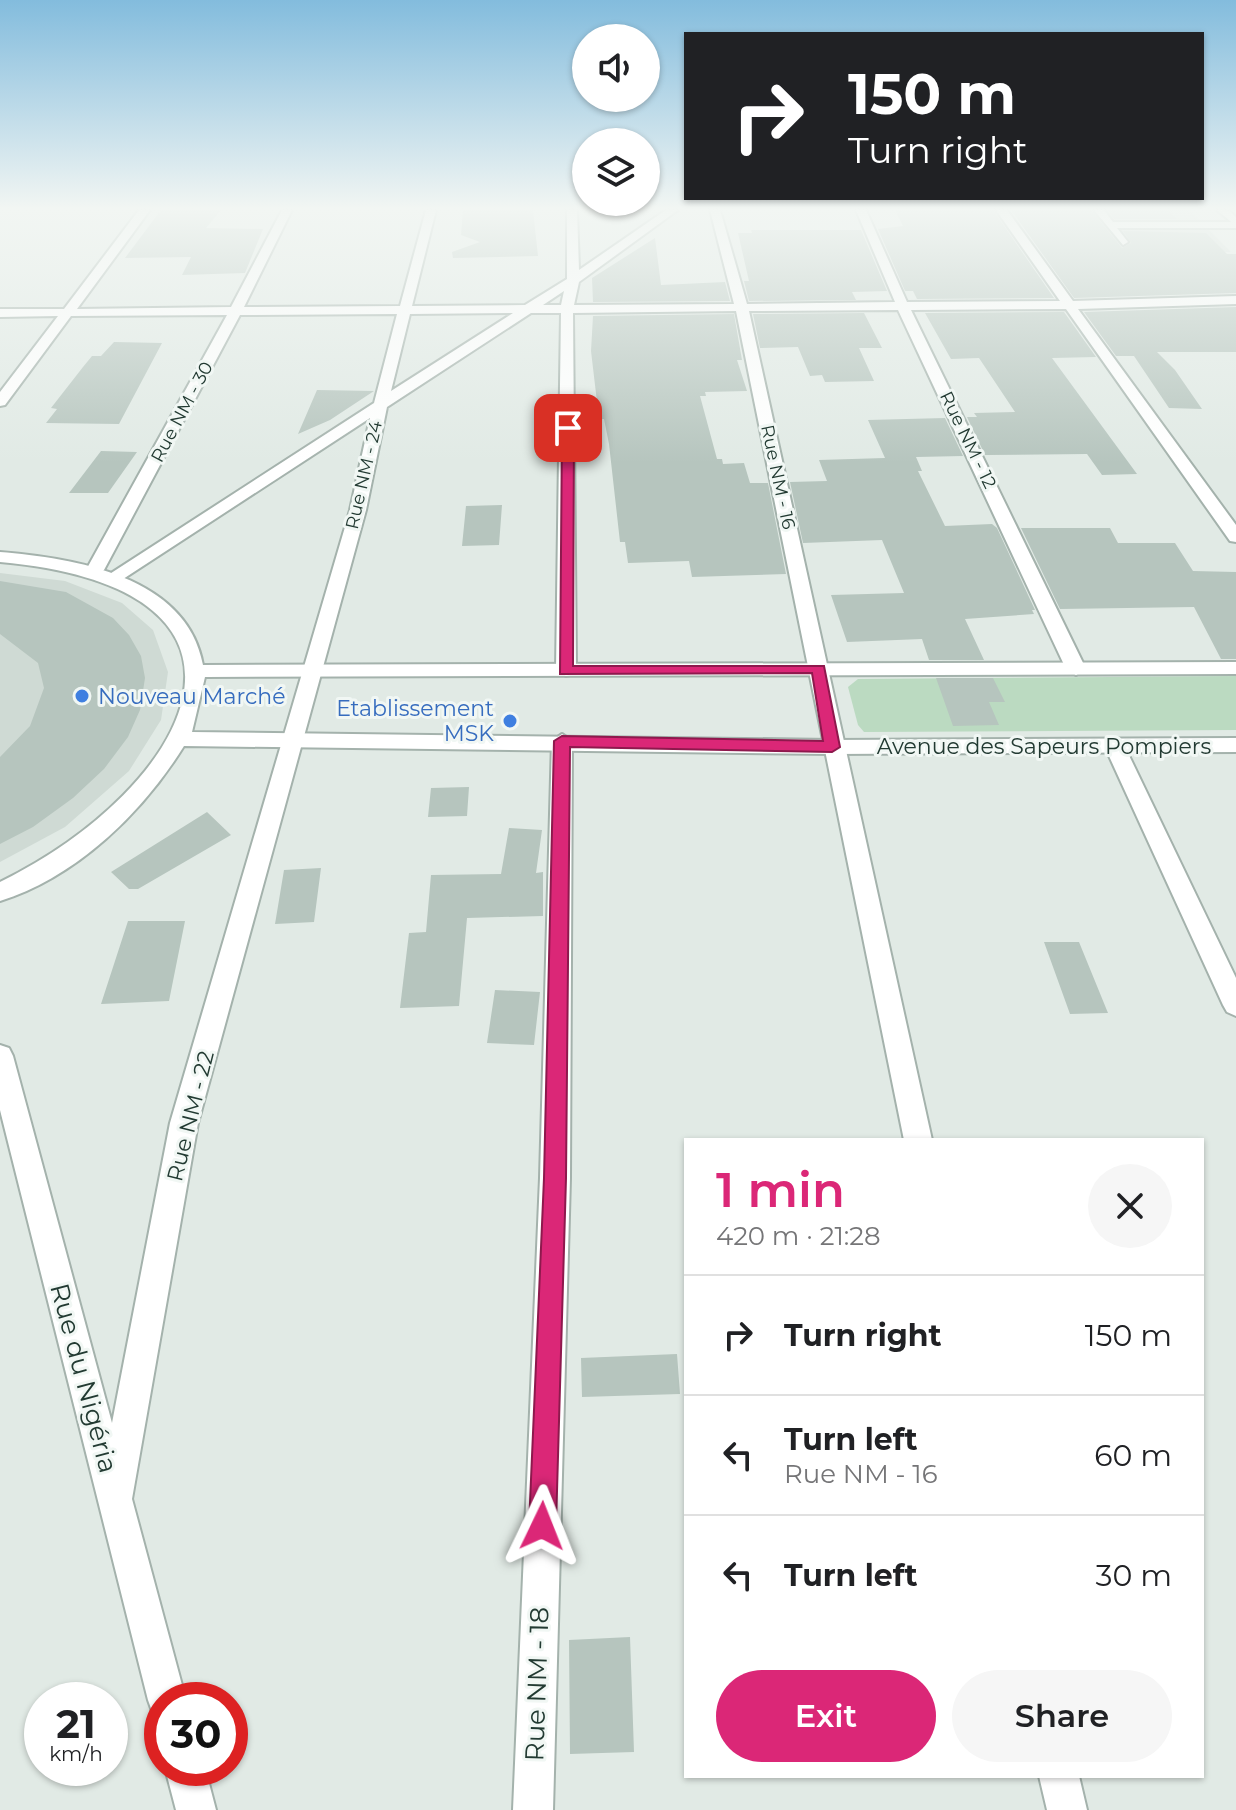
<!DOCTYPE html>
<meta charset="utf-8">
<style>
body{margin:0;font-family:Montserrat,sans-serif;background:#f6f6f6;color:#202124;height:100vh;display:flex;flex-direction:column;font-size:30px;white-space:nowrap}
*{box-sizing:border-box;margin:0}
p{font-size:26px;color:#757577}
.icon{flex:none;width:44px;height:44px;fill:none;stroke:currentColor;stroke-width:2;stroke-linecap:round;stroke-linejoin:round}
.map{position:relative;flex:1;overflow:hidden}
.drawer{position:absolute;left:684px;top:1138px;width:520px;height:640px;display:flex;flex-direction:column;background:#fff;border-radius:0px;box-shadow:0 2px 6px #0004}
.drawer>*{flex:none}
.hud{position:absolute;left:684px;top:32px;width:520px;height:168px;border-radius:0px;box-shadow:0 2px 6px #0004;background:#202124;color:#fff;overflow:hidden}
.fabs{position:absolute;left:572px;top:24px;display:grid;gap:16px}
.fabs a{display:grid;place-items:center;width:88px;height:88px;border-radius:50%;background:#fff;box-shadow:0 2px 6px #0004;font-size:40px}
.speed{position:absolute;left:24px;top:1682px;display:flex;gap:16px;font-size:40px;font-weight:700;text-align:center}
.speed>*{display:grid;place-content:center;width:104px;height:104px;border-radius:50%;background:#fff;box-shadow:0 2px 6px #0004;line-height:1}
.speed small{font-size:20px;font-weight:400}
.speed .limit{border:12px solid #d22;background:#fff;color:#111}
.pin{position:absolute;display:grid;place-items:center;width:68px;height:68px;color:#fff;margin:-34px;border-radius:16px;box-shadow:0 4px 12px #0006}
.me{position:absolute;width:88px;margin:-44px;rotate:2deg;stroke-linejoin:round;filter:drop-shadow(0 0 6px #0008)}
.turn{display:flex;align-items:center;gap:28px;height:168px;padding:0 32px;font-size:36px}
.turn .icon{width:104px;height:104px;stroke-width:2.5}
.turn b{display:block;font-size:56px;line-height:68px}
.round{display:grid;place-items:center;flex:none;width:84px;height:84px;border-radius:42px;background:#f6f6f6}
.overview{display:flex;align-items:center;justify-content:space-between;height:136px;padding:0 32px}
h1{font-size:48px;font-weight:600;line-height:60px;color:#db2777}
.button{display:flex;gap:16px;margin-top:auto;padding:16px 32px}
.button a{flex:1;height:92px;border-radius:48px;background:#db2777;color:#fff;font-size:32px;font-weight:600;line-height:92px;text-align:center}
.button a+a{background:#f6f6f6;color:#202124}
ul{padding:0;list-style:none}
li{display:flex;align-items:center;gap:24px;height:120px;padding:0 32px;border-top:2px solid #e0e0e0}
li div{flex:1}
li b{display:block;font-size:30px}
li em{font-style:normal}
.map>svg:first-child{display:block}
.built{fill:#cfdad4}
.green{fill:#bbdac1}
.building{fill:#b6c5be}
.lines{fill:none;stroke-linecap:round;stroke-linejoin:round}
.service-casing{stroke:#a4b2ac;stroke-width:4}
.minor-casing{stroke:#a4b2ac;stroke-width:4}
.tertiary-casing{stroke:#a4b2ac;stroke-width:4}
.secondary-casing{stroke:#a0b6ac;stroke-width:4}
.service{fill:#fff;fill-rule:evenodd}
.minor{fill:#fff;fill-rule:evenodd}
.tertiary{fill:#fff;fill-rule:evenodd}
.secondary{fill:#fff;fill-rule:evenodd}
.route{fill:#db2777;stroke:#8e194d;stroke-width:2}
.shop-dot{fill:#3f7fe0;stroke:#f1f7f4;stroke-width:3}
.labels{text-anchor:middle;stroke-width:6;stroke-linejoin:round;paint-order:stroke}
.far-street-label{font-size:18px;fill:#223a32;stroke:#f1f7f4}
.shop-label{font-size:22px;fill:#366cbe;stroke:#f1f7f4;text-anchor:start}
.street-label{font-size:22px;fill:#223a32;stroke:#f1f7f4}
.near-street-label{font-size:26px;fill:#223a32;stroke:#f1f7f4}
</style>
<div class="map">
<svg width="1236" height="1810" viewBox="0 0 1236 1810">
<rect width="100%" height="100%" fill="#e1eae5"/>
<path class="built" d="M1021,210H1189L1231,252H1051Z
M0,573L65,581L122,603L153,630L168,672L161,720L129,771L65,827L0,862Z"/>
<path class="green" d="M1236,676V730L864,732L858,725L848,687L858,679Z"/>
<path class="building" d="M161,210H221L206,228L263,229L245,273L182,275L191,257L125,258Z
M463,210H533L538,256L453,258L452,252L480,242L461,235Z
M895,210H993L1054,298L917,299L913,291H905L878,229L903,226Z
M1011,210H1091L1122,248L1131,243L1123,231L1206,233L1227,254H1236V293L1074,298Z
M1108,210H1168L1177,219H1114Z
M751,230H861L887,291L852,292L856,300L749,301L744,281H749L738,233H752Z
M655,238L661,285L725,282L730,301L593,302L592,278Z
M1236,307V352H1157L1175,370L1202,409L1169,408L1134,356H1116L1084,312Z
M1064,312L1096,357L1052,358L1137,474L1102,475L1087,454L985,455L967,417H977L974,413L1015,412L979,358L951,359L925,313Z
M864,313L882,348H859L874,381L825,382L822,375L810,376L798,347L760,348L753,314Z
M734,314L742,360H737L747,391L705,392L706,396H700L717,459H722L723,464L744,463L750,483H768L786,574L692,577L689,561L628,563L625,542H620L609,444L604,419H599L591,351L593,316Z
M114,342L162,343L119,424L46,423L57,409L51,408L83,367L92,356H101Z
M317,390L374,391L330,420L298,434Z
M945,418L963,456L916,457L922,471H918L945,526L992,524L997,528L1035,610H1032L1034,614L965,619L984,660H929L922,639L847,642L831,595L904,593L882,540L803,543L790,482L827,481L819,460L885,458L868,420Z
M101,451L137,452L108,493H69Z
M502,505L499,545L462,546L466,506Z
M1021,528H1110L1118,543H1175L1193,571L1236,572V659H1221L1194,607L1060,609Z
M0,581L66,592L113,618L129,635L141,656L145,678L140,710L128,737L104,769L73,798L33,827L0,844V757L30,726L44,688L38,663L0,634Z
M936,678H993L1005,702H989L999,725L953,726Z
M469,787L467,816L428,817L431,788Z
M207,812L231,835L138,889H129L111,872Z
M509,828L542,830L536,873L543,872V916L467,918L459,1006L400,1008L409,933L426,932L431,875L501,874Z
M321,868L314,922L275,924L284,870Z
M128,921H185L169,1001L101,1004Z
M1044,942H1079L1108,1013L1070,1014Z
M495,990L540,992L534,1045L487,1043Z
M677,1354L680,1394L582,1397L581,1358Z
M630,1637L634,1752L570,1754L569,1640Z"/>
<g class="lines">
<g class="service-casing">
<path id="service" d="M1094,210H1104L1113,222H1236V228H1117L1128,242L1123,245Z"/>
</g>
<g class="minor-casing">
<path id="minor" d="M139,210H150L77,309L231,307L282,210H292L244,307L400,306L426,210H436L412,306L525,305L567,279V210H577L579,270L666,210H678L579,282L574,305L734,304L710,210H720L747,304L895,302L856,210H866L907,302L1060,301L996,210H1007L1073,301L1236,296V304L1078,309L1236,525V542L1230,541L1066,309L911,310L1086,669L1076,675L1066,669L898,310L749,311L932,1140H904L736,311L573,313L576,670L573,674L566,676L556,670L561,313H531L387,407L366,510L198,1123L132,1499L186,1700H162V1717L153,1714L148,1700L0,1110V1045L9,1048L13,1056L112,1423L170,1123L350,510L370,418L120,581L114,582L105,577L374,403L397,314L240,315L104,570L95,575L89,574L86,570L227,315L71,316L5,405L0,406V392L58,316L0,317V309H64ZM564,291L561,305H543ZM513,313L391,391L410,314Z
M562,734L572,741L570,1178L553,1810H513L540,1178L552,741Z
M1114,738L1124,745L1236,978V1016L1227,1012L1223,1005L1104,745Z
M165,1768H205L216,1810H176Z
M1039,1776H1079L1087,1810H1047Z"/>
</g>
<g class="tertiary-casing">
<path id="tertiary" d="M0,552C74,558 187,576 203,665L1236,662V674L205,677L192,732L832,740L1236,738V752L832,754L184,746C143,812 77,877 0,901V882C191,788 297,589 0,562Z"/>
</g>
<g class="secondary-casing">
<path id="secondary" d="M1217,210H1228L1236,217V226Z"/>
</g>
<use href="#service" class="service"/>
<use href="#minor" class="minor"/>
<use href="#tertiary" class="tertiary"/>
<use href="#secondary" class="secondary"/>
</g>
<linearGradient id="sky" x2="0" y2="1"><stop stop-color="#83bcdd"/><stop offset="0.45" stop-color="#f2f6f3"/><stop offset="1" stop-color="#f2f6f3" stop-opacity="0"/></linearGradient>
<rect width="1236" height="463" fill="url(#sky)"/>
<path class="route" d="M568,425L574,428L573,666H824L840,747L832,752L570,747L566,1178L556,1526L552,1535L542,1539L533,1535L529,1526L544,1178L554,741L562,736L823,741L812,673L560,674L562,428Z"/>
<g class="shop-dot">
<circle cx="82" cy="696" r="8"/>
<circle cx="510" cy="721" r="8"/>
</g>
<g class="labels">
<g class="far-street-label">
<text transform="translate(182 412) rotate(-62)" y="6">Rue NM - 30</text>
<text transform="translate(968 440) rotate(64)" y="6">Rue NM - 12</text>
<text transform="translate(364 475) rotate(-77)" y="6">Rue NM - 24</text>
<text transform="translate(778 477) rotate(78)" y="6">Rue NM - 16</text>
</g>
<g class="shop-label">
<text x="98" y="704">Nouveau Marché</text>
<text x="494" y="716" text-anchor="end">Etablissement<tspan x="494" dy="25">MSK</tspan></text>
</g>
<g class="street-label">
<text x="1044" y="754">Avenue des Sapeurs Pompiers</text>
<text transform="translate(190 1116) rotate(-76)" y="8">Rue NM - 22</text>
</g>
<g class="near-street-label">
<text transform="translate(84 1378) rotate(75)" y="9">Rue du Nigéria</text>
<text transform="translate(537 1684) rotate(-88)" y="9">Rue NM - 18</text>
</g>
</g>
</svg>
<div class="fabs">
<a><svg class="icon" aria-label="sound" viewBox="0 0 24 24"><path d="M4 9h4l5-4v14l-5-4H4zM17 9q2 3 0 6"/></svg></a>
<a><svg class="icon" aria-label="layers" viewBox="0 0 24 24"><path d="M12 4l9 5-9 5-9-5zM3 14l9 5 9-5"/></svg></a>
</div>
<div class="speed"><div>21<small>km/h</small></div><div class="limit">30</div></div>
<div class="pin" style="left:568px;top:428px;background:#d93025"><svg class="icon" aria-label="arrive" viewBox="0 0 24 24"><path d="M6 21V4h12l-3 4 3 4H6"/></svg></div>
<svg class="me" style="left:542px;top:1526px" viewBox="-20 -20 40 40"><path d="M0-17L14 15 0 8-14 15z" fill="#db2777" stroke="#fff" stroke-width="4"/></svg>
<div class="hud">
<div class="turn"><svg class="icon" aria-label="right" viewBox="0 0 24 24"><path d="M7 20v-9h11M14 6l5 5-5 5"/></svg><div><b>150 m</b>Turn right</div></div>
</div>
<section class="drawer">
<div class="overview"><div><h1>1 min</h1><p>420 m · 21:28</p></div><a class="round"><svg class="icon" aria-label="close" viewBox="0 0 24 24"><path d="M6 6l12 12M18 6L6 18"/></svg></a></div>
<ul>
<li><svg class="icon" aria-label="right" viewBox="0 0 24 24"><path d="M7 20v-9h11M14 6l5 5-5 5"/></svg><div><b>Turn right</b></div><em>150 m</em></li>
<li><svg class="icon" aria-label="left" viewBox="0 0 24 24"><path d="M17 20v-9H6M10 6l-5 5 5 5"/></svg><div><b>Turn left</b><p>Rue NM - 16</p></div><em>60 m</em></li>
<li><svg class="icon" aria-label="left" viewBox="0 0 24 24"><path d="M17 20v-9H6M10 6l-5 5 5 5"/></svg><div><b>Turn left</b></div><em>30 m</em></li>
</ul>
<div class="button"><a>Exit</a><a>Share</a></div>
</section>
</div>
